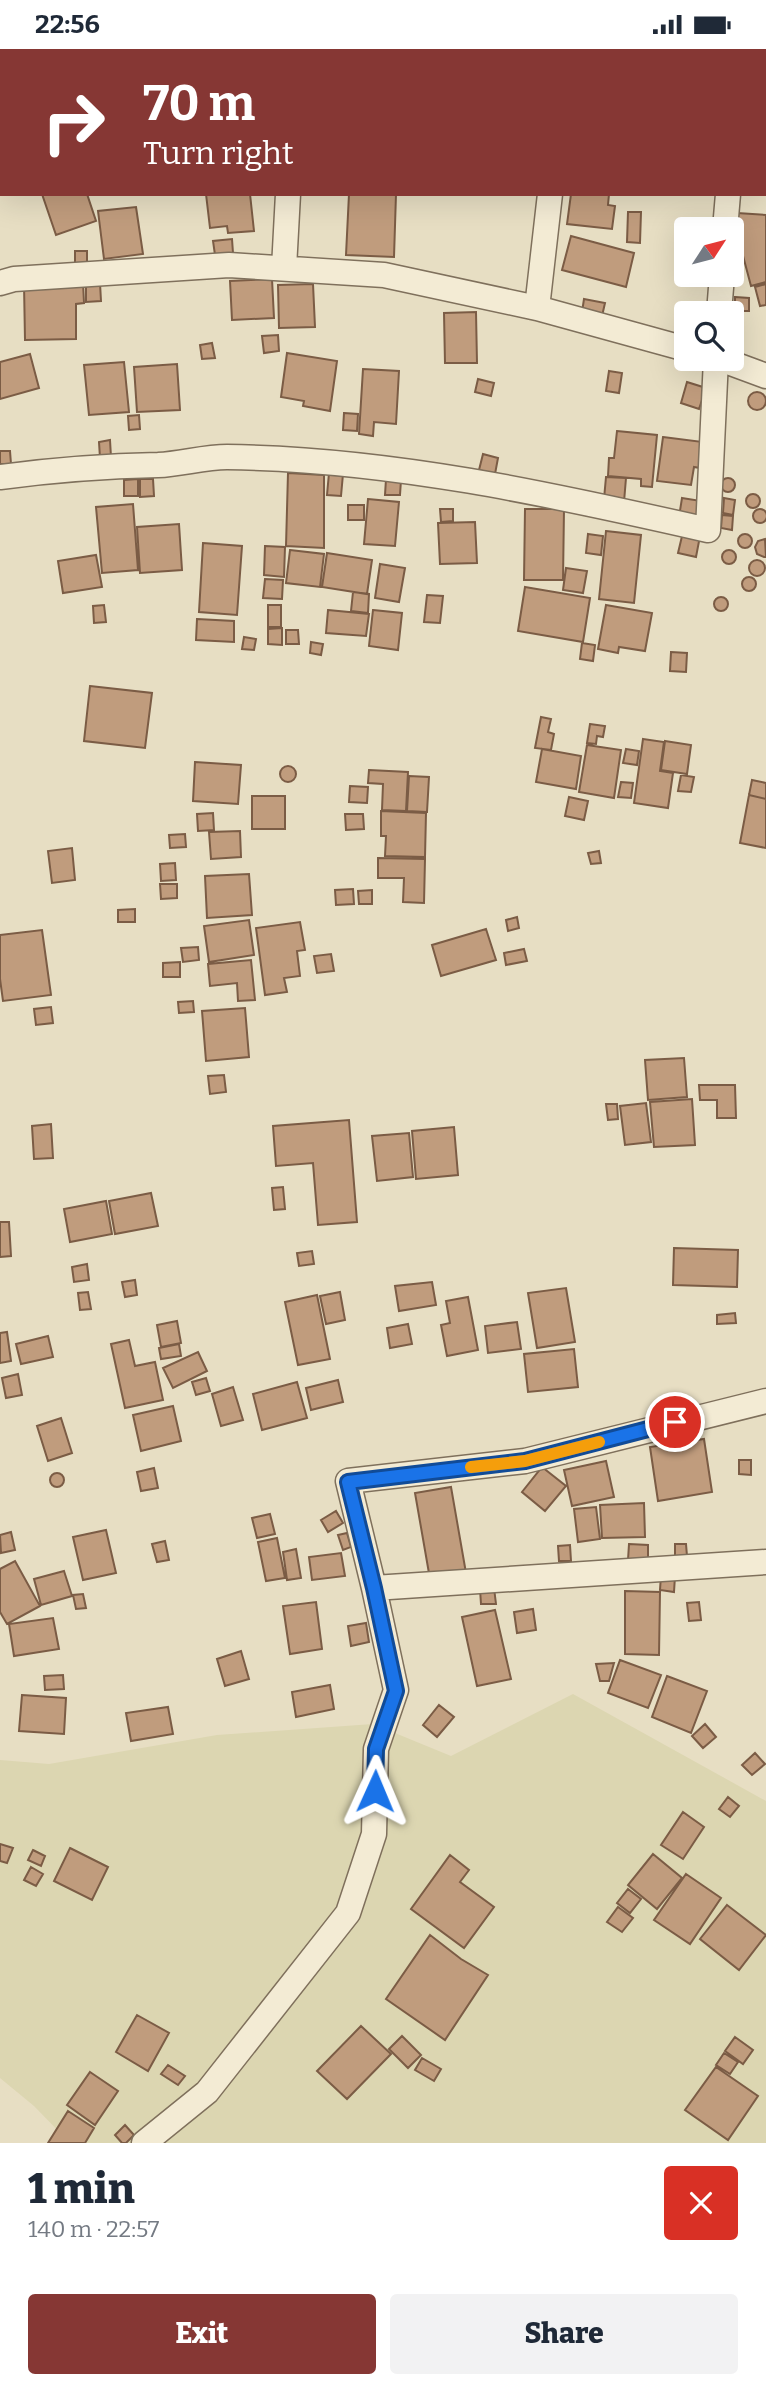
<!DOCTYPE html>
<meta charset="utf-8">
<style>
body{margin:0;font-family:Bitter,serif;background:#f2f2f3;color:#1f2937;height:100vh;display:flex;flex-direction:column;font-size:26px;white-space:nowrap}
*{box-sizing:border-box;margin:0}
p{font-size:23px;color:#747a83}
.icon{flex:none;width:38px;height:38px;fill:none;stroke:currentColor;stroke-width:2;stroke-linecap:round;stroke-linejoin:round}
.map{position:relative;height:2094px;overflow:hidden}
.panel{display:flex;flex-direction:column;background:#fff;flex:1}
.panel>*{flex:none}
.guide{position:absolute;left:0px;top:0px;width:766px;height:147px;box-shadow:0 7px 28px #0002;background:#863734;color:#fff;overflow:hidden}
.needle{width:46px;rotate:54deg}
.controls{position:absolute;left:674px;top:168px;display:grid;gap:14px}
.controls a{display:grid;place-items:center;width:70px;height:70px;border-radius:7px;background:#fff;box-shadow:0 7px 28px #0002;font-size:35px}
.pin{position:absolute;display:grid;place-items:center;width:60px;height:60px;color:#fff;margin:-30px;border:4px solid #fff;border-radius:50%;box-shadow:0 2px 7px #0007}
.me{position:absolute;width:77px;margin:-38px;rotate:1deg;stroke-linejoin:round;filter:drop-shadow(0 0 5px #0008)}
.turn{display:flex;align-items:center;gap:24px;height:147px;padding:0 28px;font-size:32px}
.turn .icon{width:91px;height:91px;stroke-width:2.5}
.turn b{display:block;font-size:49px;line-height:60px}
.round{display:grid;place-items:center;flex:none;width:74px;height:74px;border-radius:7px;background:#f2f2f3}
.overview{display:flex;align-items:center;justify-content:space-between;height:119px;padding:0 28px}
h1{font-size:42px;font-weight:800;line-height:52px}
.action{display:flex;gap:14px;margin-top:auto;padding:14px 28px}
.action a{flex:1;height:80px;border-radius:7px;background:#863734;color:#fff;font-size:28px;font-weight:800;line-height:80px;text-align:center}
.action a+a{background:#f2f2f3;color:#1f2937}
.status{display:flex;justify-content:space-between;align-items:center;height:49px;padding:0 35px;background:#fff;direction:ltr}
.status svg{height:19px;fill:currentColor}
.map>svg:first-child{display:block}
.farmland{fill:#dcd6b1}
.building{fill:#c09c7d;stroke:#7b5c45;stroke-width:2}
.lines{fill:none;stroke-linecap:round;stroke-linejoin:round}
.street-casing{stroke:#7f705c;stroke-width:27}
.street{stroke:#f3ebd4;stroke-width:24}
.route-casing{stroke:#114b97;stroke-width:18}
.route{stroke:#1a73e8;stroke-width:12}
.slow{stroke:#f59e0b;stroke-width:12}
</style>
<div class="status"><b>22:56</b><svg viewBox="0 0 49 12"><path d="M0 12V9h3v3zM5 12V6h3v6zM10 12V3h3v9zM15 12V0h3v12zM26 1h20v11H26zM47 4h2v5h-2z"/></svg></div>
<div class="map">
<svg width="766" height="2094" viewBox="0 0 766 2094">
<rect width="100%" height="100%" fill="#e7dec3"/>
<path class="farmland" d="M573,1645L766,1752V2094H70L34,2057L0,2029V1711L49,1715L217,1686L373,1675L451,1707Z"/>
<path class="building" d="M42,145H87L96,172L56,186Z
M206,145H250L254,182L228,184L227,177L210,179Z
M349,145H396L394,208L346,206Z
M571,145H609L608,156L615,157L612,180L567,175Z
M136,158L143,205L104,210L98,162Z
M628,163H641L640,194L627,193Z
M737,164L766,166V233L751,237L738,188H739Z
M571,187L634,204L626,238L562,221Z
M232,190L233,204L215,206L213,192Z
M75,202H87V218L75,219Z
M272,230L274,269L232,271L230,232Z
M83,233L84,254L76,255V290L25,291L24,235Z
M86,234H100L101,252L86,253Z
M313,235L315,278L279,279L278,236Z
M766,235V256L760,257L755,238Z
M735,248L749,249V262H735Z
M584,250L605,254L602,267L582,263Z
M476,263L477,314H445L444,264Z
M278,286L279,302L264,304L262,287Z
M212,294L215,309L202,310L200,296Z
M287,304L337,312L330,362L303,357L304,352L281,348Z
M30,305L39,339L0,350V313Z
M124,313L129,363L89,366L84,316Z
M177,315L180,361L137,363L134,318Z
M363,320L399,322L396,375L374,373L373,387L359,385Z
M609,322L622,324L619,344L606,342Z
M478,330L494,334L491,347L475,343Z
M687,333L706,339L699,360L681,354Z
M748 352a9 9 0 1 1 18 0a9 9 0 1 1-18 0Z
M344,364L358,365L357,382L343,381Z
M139,366L140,380L129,381L128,367Z
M617,382L657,386L652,438L641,437V430L608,427L609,409H614Z
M663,388L703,393L700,419L694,418L691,436L657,432Z
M110,391L111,408L100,409L99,393Z
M0,402H10L11,415H0Z
M483,405L498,409L495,425L479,421Z
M288,424L324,426V499L286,497Z
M329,424L343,425L341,447L327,446Z
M606,428L626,429L624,453L604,450Z
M721 436a7 7 0 1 1 14 0a7 7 0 1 1-14 0Z
M138,430V447H124V431Z
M140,430H153L154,447L140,448Z
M386,430L401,431L400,446H385Z
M746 452a7 7 0 1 1 14 0a7 7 0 1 1-14 0Z
M682,449L701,452L698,470L679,468Z
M724,449L735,451L733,466L723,464Z
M368,450L399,453L395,497L364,495Z
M133,455L138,521L102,524L96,458Z
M348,456H364V471H348Z
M753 467a7 7 0 1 1 14 0a7 7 0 1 1-14 0Z
M440,460H453V472L441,473Z
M525,460H564L563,531H524Z
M722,466L733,467L732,481L721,479Z
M475,473L477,514L440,515L438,474Z
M179,475L182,521L140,524L137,478Z
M606,482L641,486L634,554L599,550Z
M683,483L700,487L696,508L678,504Z
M738 492a7 7 0 1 1 14 0a7 7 0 1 1-14 0Z
M588,485L603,487L601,506L586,504Z
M765,490L766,508H764L757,505L755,498L758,492Z
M203,494L242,497L237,566L199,563Z
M265,497L285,498L284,528L264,526Z
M290,501L324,505L320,538L286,534Z
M722 508a7 7 0 1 1 14 0a7 7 0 1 1-14 0Z
M327,504L372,511L367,545L322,538Z
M96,506L102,538L63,544L58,512Z
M749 519a8 8 0 1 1 16 0a8 8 0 1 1-16 0Z
M380,515L405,519L399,553L375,549Z
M566,519L587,522L583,544L563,541Z
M742 535a7 7 0 1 1 14 0a7 7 0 1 1-14 0Z
M265,530L283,531L282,550L263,549Z
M525,538L590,549L583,593L518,582Z
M353,543L369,545L368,564L351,562Z
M427,546L443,547L440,574L424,573Z
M714 555a7 7 0 1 1 14 0a7 7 0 1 1-14 0Z
M104,556L106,573L94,574L93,557Z
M268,556H281V578H268Z
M606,556L652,564L645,602L619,598L618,604L598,600Z
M328,561L369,565L366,587L326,584Z
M373,561L402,564L398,601L369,597Z
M197,570L234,572V593L196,591Z
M282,579V596L268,595V580Z
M286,581H298L299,595H286Z
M244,588L256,590L254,601L242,600Z
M311,593L323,595L321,606L310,604Z
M582,594L595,596L593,612L580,610Z
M671,603L687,604L686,623L670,622Z
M90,637L152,644L145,699L84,692Z
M541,668L551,670L548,683L554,685L551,701L535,699Z
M590,675L605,677L603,688L597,687L596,695L587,694Z
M643,690L664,693L660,722L673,724L668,759L634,754Z
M665,692L691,696L687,725L661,721Z
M587,696L621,701L614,749L579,743Z
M542,700L581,707L576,740L536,733Z
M626,700L639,702L637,716L623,714Z
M195,713L241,716L238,755L193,752Z
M280 725a8 8 0 1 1 16 0a8 8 0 1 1-16 0Z
M369,721L408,723L406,762L382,761L383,735L368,734Z
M681,726L694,728L691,743L678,742Z
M409,727L429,728L427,763L407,762Z
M752,731L766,734V750L749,746Z
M621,733L633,734L631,749L618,748Z
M350,737L368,738L367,754L349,753Z
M749,746L766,750V799L740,794Z
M252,747H285V780H252Z
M569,748L588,752L584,771L565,767Z
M381,762L426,764L425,808L385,807L386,787H381Z
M213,764L214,781L198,782L197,765Z
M345,765H363L364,780L346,781Z
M240,782L241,808L211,810L209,783Z
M185,785L186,798L170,799L169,786Z
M72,799L75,831L52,834L48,802Z
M599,802L601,814L591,815L588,804Z
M378,809L425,810L424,854L403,853L404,829H378Z
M175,814L176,831L161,832L160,815Z
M249,825L252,866L207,869L205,827Z
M160,835H177V849L161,850Z
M353,840L354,855L336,856L335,841Z
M372,841V855H359L358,842Z
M135,860V873H118V861Z
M517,868L519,879L508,882L506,871Z
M249,871L254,906L209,913L204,877Z
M300,873L305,901L297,902L300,927L284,929L287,943L265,946L256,879Z
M486,880L496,911L441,927L432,896Z
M42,881L51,946L3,952L0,930V886Z
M198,898L199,911L183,913L181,899Z
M524,900L527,912L506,916L504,904Z
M331,905L334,922L317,924L314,907Z
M251,911L255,951L238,952L237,934L210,937L208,915Z
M180,913V928H163V914Z
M193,952L194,963L179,964L178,953Z
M51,958L53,974L36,976L34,960Z
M245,959L249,1008L206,1012L202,962Z
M684,1009L687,1048L648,1051L645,1011Z
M224,1026L226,1043L210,1045L208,1027Z
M699,1036H735L736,1069H717V1051H700Z
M692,1050L695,1096L654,1098L650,1053Z
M646,1054L651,1093L625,1096L620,1057Z
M606,1055H617L618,1070L608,1071Z
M349,1071L357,1173L318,1176L313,1114L276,1117L273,1077Z
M51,1075L53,1109L34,1110L32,1077Z
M454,1078L458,1126L416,1130L412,1082Z
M409,1084L413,1128L377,1132L372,1087Z
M283,1138L285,1160L274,1161L272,1139Z
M151,1144L158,1177L115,1185L109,1152Z
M106,1152L112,1185L70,1193L64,1160Z
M0,1173H9L11,1207L0,1208Z
M674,1199L738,1201L737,1238L673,1236Z
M312,1202L314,1215L299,1217L297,1204Z
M87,1215L89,1231L74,1233L72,1218Z
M135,1231L137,1246L125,1248L122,1233Z
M432,1233L436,1256L399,1262L395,1237Z
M566,1239L575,1293L537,1299L528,1244Z
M88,1243L91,1260L80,1261L78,1244Z
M340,1243L345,1271L326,1275L320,1247Z
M317,1246L330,1310L298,1316L285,1253Z
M468,1248L478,1301L447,1307L441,1276L450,1274L446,1252Z
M735,1264L736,1274L717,1275V1266Z
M177,1272L181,1294L161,1298L157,1276Z
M517,1273L521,1300L488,1304L485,1277Z
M408,1275L412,1295L390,1299L387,1279Z
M7,1283L11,1312L0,1314V1284Z
M48,1287L53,1308L21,1315L16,1295Z
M129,1291L135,1317L155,1313L163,1351L125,1359L111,1295Z
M179,1295L181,1307L161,1310L159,1299Z
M574,1300L578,1338L528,1343L524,1305Z
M198,1303L207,1322L173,1339L163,1319Z
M18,1325L22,1346L6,1349L2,1329Z
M206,1329L210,1342L196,1346L192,1333Z
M338,1331L343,1353L311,1361L306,1339Z
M297,1333L307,1369L262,1381L253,1345Z
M233,1338L243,1371L221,1377L212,1345Z
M173,1357L181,1392L141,1402L133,1366Z
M61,1369L72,1404L48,1412L37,1377Z
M704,1390L712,1443L658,1452L650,1398Z
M739,1411H751V1426L739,1425Z
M606,1412L614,1448L572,1457L564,1421Z
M542,1418L566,1437L545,1462L522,1443Z
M154,1419L158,1439L141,1442L137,1423Z
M50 1431a7 7 0 1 1 14 0a7 7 0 1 1-14 0Z
M451,1438L466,1524L430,1530L415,1444Z
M644,1454L645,1488L602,1489L600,1456Z
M596,1458L600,1490L578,1493L574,1460Z
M336,1462L343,1474L328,1483L321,1471Z
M270,1465L275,1485L257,1489L252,1469Z
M106,1481L116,1524L83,1531L73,1488Z
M11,1483L15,1501L1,1504L0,1486Z
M347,1484L351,1498L343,1501L338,1486Z
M277,1489L285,1529L266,1532L258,1493Z
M165,1492L169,1511L157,1513L152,1495Z
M629,1495L648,1496V1512L628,1511Z
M675,1495H686L687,1507H675Z
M570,1496L571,1512H559L558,1497Z
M296,1500L301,1529L287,1531L283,1503Z
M341,1504L345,1527L312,1531L309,1508Z
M15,1512L40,1557L7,1575L0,1563V1520Z
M64,1522L72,1547L41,1556L34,1530Z
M661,1526L675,1527L674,1543L660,1541Z
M494,1539L496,1555H481L480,1540Z
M625,1542L660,1543L659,1606L625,1605Z
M83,1545L86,1559L76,1560L73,1546Z
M316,1553L322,1600L290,1605L283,1557Z
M699,1553L701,1571L689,1572L687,1554Z
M533,1560L536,1581L517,1584L514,1563Z
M495,1561L511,1630L477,1637L462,1568Z
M53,1569L59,1600L14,1607L9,1575Z
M366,1574L369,1593L351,1597L348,1577Z
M241,1602L249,1630L225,1637L217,1610Z
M620,1611L661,1626L648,1659L608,1644Z
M614,1614L609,1632H600L596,1615Z
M63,1626L64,1640L45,1641L44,1627Z
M667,1627L707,1642L691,1684L652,1668Z
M330,1636L334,1660L296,1668L292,1643Z
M22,1646L66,1649L64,1685L19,1682Z
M439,1656L454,1668L437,1688L423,1676Z
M168,1658L173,1685L131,1692L126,1664Z
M705,1675L716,1688L703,1699L692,1687Z
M755,1704L765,1715L752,1726L742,1716Z
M728,1748L739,1757L730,1768L719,1760Z
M683,1763L704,1778L683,1810L661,1796Z
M0,1795L13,1799L7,1814L0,1812Z
M70,1799L108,1818L92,1851L54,1832Z
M33,1801L45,1807L41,1817L28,1811Z
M653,1805L682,1829L657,1860L628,1836Z
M450,1806L469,1821L460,1833L494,1858L464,1899L411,1860Z
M31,1818L43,1825L36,1837L24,1831Z
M686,1825L721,1849L690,1895L654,1871Z
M628,1840L641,1850L630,1864L617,1854Z
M727,1856L766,1886L739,1921L700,1890Z
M618,1858L633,1869L622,1883L607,1873Z
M430,1886L461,1910L488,1926L445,1991L386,1950Z
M137,1966L169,1984L148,2022L116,2003Z
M361,1977L391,2005L347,2050L317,2022Z
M402,1987L421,2006L408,2019L389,2000Z
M735,1988L753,2001L743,2015L725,2002Z
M724,2004L738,2013L730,2025L716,2016Z
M422,2009L441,2020L434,2032L415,2021Z
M168,2016L185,2027L178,2036L161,2025Z
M716,2018L758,2047L728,2091L685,2061Z
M90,2023L118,2042L95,2076L67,2056Z
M68,2062L94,2079L85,2094H48Z
M125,2076L134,2086L126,2094H122L115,2086Z"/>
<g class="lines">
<g class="street-casing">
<path id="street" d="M266,0L269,2
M632,2L634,0
M733,2V0
M0,56H2
M725,180L728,145
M284,219L288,145
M0,234L14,230L229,216L384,226L537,259L686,300
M537,259L550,145
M719,264L722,226
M720,310L766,327
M0,428C53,421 105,417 158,416C181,415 204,408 227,408C390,410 550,445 708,481L716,310
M374,1539L766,1513
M144,2094L207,2043L348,1864L374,1785L376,1700L396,1641L374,1539L348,1432L525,1412L766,1352"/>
</g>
<use href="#street" class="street"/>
</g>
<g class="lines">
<g class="route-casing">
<path id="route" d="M375,1742L376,1700L396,1642L374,1539L348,1433L525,1412L675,1373"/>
</g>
<use href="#route" class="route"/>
<path class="slow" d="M471,1418L525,1412L599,1393"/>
</g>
</svg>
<div class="controls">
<a><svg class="needle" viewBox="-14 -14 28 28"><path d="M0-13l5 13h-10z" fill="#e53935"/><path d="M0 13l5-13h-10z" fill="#747a83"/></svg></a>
<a><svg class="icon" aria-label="search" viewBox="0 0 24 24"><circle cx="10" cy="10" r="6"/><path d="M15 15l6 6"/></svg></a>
</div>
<div class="pin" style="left:675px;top:1373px;background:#d93025"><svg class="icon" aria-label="arrive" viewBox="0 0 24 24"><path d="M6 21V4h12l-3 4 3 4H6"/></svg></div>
<svg class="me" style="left:375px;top:1742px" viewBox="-20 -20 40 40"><path d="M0-17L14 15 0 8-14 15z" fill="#1a73e8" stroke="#fff" stroke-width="4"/></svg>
<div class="guide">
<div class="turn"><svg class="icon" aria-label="right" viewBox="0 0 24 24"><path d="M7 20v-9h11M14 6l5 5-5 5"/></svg><div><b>70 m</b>Turn right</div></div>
</div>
</div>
<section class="panel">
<div class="overview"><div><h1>1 min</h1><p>140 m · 22:57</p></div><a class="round" style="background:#d93025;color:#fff"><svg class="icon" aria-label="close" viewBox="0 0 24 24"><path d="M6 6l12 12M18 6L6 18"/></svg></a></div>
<div class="action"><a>Exit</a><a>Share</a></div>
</section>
